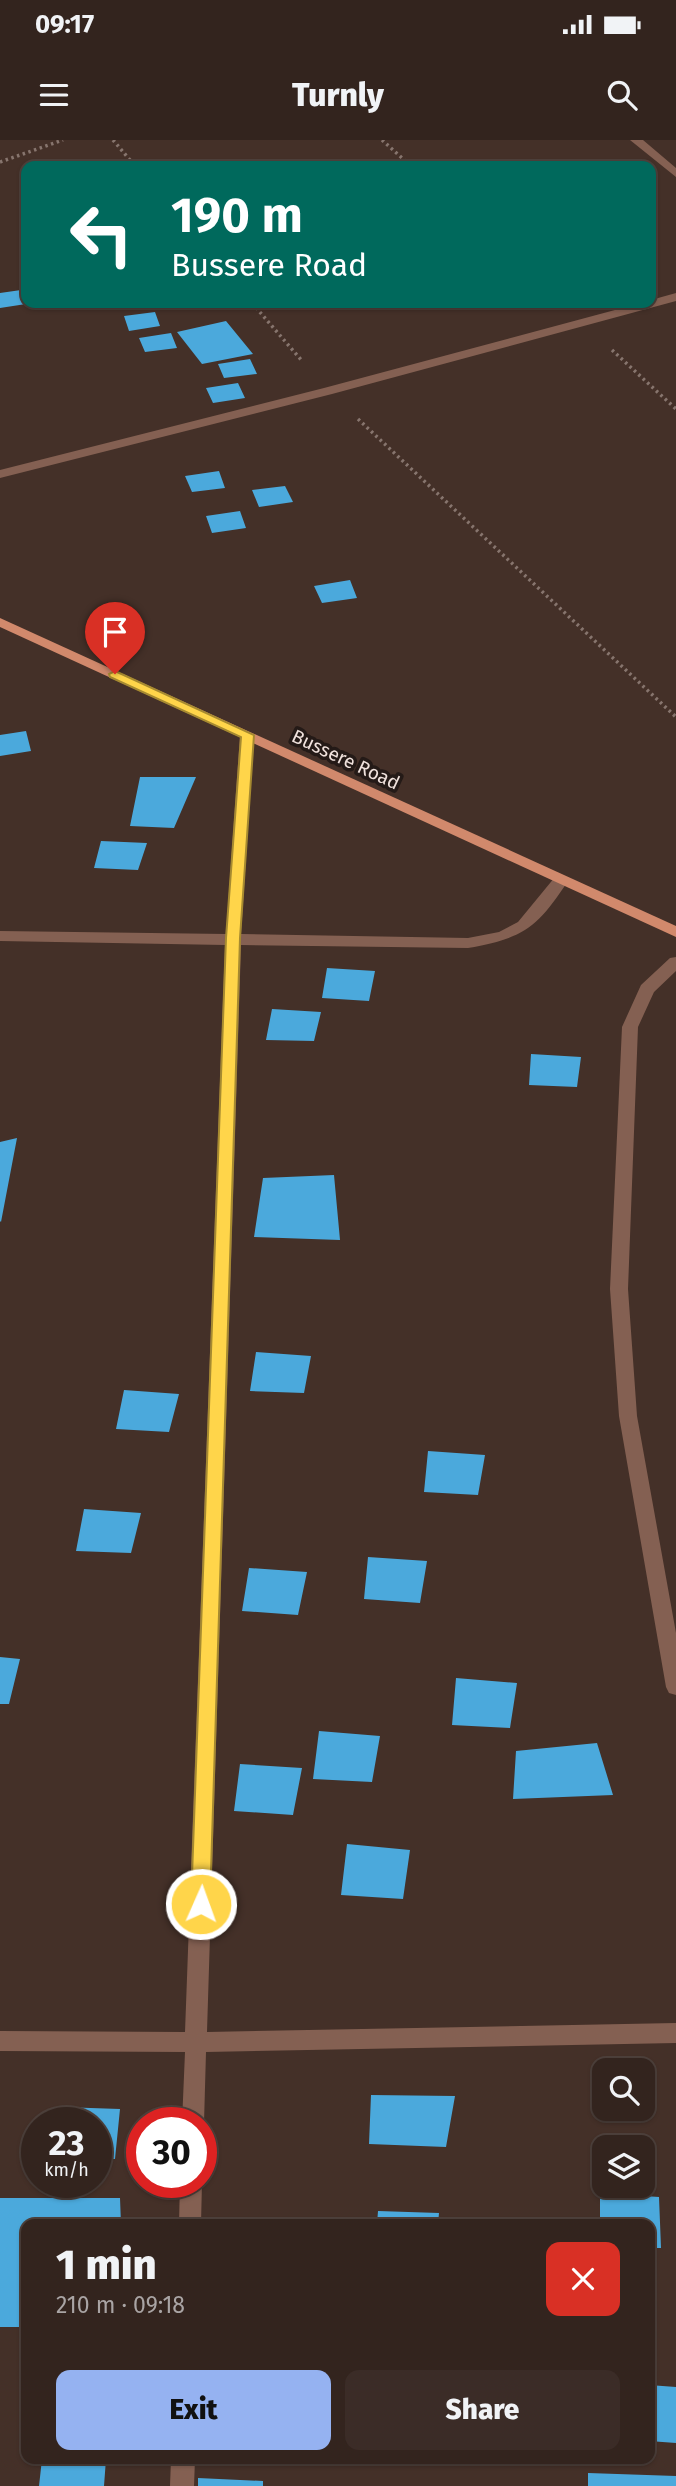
<!DOCTYPE html>
<meta charset="utf-8">
<style>
body{margin:0;font-family:"Fira Sans",sans-serif;background:#3b2c27;color:#f1f3f6;height:100vh;display:flex;flex-direction:column;font-size:26px;white-space:nowrap}
*{box-sizing:border-box;margin:0}
p{font-size:23px;color:#a9a4a4}
.icon{flex:none;width:38px;height:38px;fill:none;stroke:currentColor;stroke-width:2;stroke-linecap:round;stroke-linejoin:round}
.map{position:relative;flex:1;overflow:hidden}
.panel{position:absolute;left:21px;top:2079px;width:634px;height:245px;display:flex;flex-direction:column;background:#33241e;border-radius:14px;box-shadow:0 2px 5px #0004,0 0 0 2px #4e413c}
.panel>*{flex:none}
.guide{position:absolute;left:21px;top:21px;width:635px;height:147px;border-radius:14px;box-shadow:0 2px 5px #0004,0 0 0 2px #4e413c;background:#00695c;color:#fff;overflow:hidden}
.fabs{position:absolute;left:592px;top:1918px;display:grid;gap:14px}
.fabs a{display:grid;place-items:center;width:63px;height:63px;border-radius:14px;background:#33241e;box-shadow:0 2px 5px #0004,0 0 0 2px #4e413c;font-size:35px}
.speed{position:absolute;left:21px;top:1967px;display:flex;gap:14px;font-size:35px;font-weight:700;text-align:center}
.speed>*{display:grid;place-content:center;width:91px;height:91px;border-radius:50%;background:#33241e;box-shadow:0 2px 5px #0004,0 0 0 2px #4e413c;line-height:1}
.speed small{font-size:18px;font-weight:400}
.speed .limit{border:10px solid #d22;background:#fff;color:#111}
.pin{position:absolute;display:grid;place-items:center;width:60px;height:60px;color:#fff;margin:-72px -30px;border-radius:50% 50% 50% 0;rotate:-45deg;box-shadow:0 0 7px #0007}
.pin .icon{rotate:45deg}
.me{position:absolute;width:77px;margin:-38px;rotate:2deg;stroke-linejoin:round;filter:drop-shadow(0 0 5px #0008)}
.turn{display:flex;align-items:center;gap:24px;height:147px;padding:0 35px;font-size:32px}
.turn .icon{width:91px;height:91px;stroke-width:2.5}
.turn b{display:block;font-size:49px;line-height:60px}
.round{display:grid;place-items:center;flex:none;width:74px;height:74px;border-radius:14px;background:#3b2c27}
.headline{display:flex;align-items:center;justify-content:space-between;height:119px;padding:0 35px}
h1{font-size:42px;font-weight:800;line-height:52px}
.primary-button{display:flex;gap:14px;margin-top:auto;padding:14px 35px}
.primary-button a{flex:1;height:80px;border-radius:14px;background:#95b2f1;color:#111;font-size:28px;font-weight:800;line-height:80px;text-align:center}
.primary-button a+a{background:#3b2c27;color:#f1f3f6}
.status{display:flex;justify-content:space-between;align-items:center;height:49px;padding:0 35px;background:#33241e;direction:ltr}
.status svg{height:19px;fill:currentColor}
header{display:flex;justify-content:space-between;align-items:center;height:91px;padding:0 35px;background:#33241e;font-size:32px;font-weight:800}
.map>svg:first-child{display:block}
.building{fill:#4ba9dc}
.lines{fill:none;stroke-linecap:round;stroke-linejoin:round}
.path{stroke:#87756e;stroke-width:3.5;stroke-dasharray:2.5 3.5;stroke-linecap:butt}
.street{fill:#846052;fill-rule:evenodd}
.primary{fill:#d1896c;fill-rule:evenodd}
.route{fill:#ffd54a;stroke:#a68a30;stroke-width:2}
.labels{text-anchor:middle;stroke-width:7;stroke-linejoin:round;paint-order:stroke}
.street-label{font-size:19px;fill:#f0e2dd;stroke:#241a17}
</style>
<div class="status"><b>09:17</b><svg viewBox="0 0 49 12"><path d="M0 12V9h3v3zM5 12V6h3v6zM10 12V3h3v9zM15 12V0h3v12zM26 1h20v11H26zM47 4h2v5h-2z"/></svg></div>
<header><svg class="icon" aria-label="menu" viewBox="0 0 24 24"><path d="M4 6h16M4 12h16M4 18h16"/></svg>Turnly<svg class="icon" aria-label="search" viewBox="0 0 24 24"><circle cx="10" cy="10" r="6"/><path d="M15 15l6 6"/></svg></header>
<div class="map">
<svg width="676" height="2346" viewBox="0 0 676 2346">
<rect width="100%" height="100%" fill="#443028"/>
<path class="building" d="M21,150L26,164L0,168V153Z
M155,172L160,186L129,191L124,176Z
M226,181L253,214L202,224L177,192Z
M171,193L177,208L145,212L139,198Z
M250,219L257,234L224,238L218,224Z
M238,243L245,258L213,263L206,248Z
M219,331L225,348L192,352L185,336Z
M285,346L293,362L259,367L252,350Z
M240,371L246,388L212,393L206,376Z
M350,440L357,458L322,463L314,446Z
M26,591L31,611L0,616V595Z
M140,637H196L174,688L130,686Z
M101,701L147,703L138,730L94,728Z
M327,828L375,831L369,861L322,858Z
M272,869L321,872L314,901L266,900Z
M531,914L581,917L577,947L529,945Z
M17,998L1,1082L0,1081V1002Z
M334,1035L340,1100L254,1097L263,1038Z
M256,1212L311,1216L304,1253L250,1251Z
M124,1250L179,1254L169,1292L116,1289Z
M428,1311L485,1315L478,1355L424,1352Z
M84,1369L141,1373L131,1413L76,1411Z
M368,1417L427,1421L420,1463L364,1459Z
M249,1428L307,1432L298,1475L242,1471Z
M0,1517L20,1519L9,1564H0Z
M456,1538L517,1543L510,1588L452,1585Z
M319,1591L380,1596L372,1642L313,1639Z
M597,1603L613,1655L513,1659L516,1611Z
M240,1624L302,1628L293,1675L234,1671Z
M347,1704L410,1710L403,1759L341,1755Z
M371,1955L455,1956L446,2007L369,2004Z
M61,1967L120,1969L115,2019L96,2018V1983H59Z
M600,2053L659,2057L661,2108H649V2084H600Z
M0,2058H120L121,2084H26V2187H0Z
M378,2071L439,2073L438,2084H377Z
M649,2245L676,2247V2303L649,2301Z
M42,2319H106L104,2346H39Z
M588,2333L676,2336V2346H588Z
M198,2338L263,2341V2346H198Z"/>
<g class="lines">
<path class="path" d="M113,0L135,26
M382,0L411,26
M0,22L63,0
M252,163L303,222
M612,210L676,269
M358,279L676,577"/>
<path class="street" d="M630,0H643L676,28V37Z
M676,153V161L332,254L0,338V330L324,248L641,163H651V160Z
M247,591L254,595L241,794L468,798L499,792L518,782L555,737H565L568,741C537,788 524,798 468,808L241,805L207,1892L676,1883V1903L206,1912L204,1983L201,1989V1983H182L185,1912L0,1911V1891L185,1892L225,805L0,801V791L226,794L240,595Z
M676,817V831L654,852L638,887L628,1149L637,1276L676,1493V1555L669,1553L666,1547L619,1276L610,1149L622,887L641,845L670,818Z
M201,2040L202,2042L201,2084H179L180,2042H201Z
M171,2319H195L194,2346H170Z"/>
<path class="primary" d="M0,478L676,786V797L0,487Z"/>
</g>
<path class="route" d="M115,531L254,595L240,798L210,1764L207,1770L201,1772L194,1770L191,1764L226,798L241,597L110,537L109,534Z"/>
<g class="labels">
<g class="street-label">
<text transform="translate(346 619) rotate(25)" y="7">Bussere Road</text>
</g>
</g>
</svg>
<div class="fabs">
<a><svg class="icon" aria-label="search" viewBox="0 0 24 24"><circle cx="10" cy="10" r="6"/><path d="M15 15l6 6"/></svg></a>
<a><svg class="icon" aria-label="layers" viewBox="0 0 24 24"><path d="M12 4l9 5-9 5-9-5zM3 14l9 5 9-5"/></svg></a>
</div>
<div class="speed"><div>23<small>km/h</small></div><div class="limit">30</div></div>
<div class="pin" style="left:115px;top:534px;background:#d93025"><svg class="icon" aria-label="arrive" viewBox="0 0 24 24"><path d="M6 21V4h12l-3 4 3 4H6"/></svg></div>
<svg class="me" style="left:201px;top:1764px" viewBox="-20 -20 40 40"><circle r="17" fill="#ffd54a" stroke="#fff" stroke-width="3"/><path d="M0-11L8 9 0 5-8 9z" fill="#fff"/></svg>
<div class="guide">
<div class="turn"><svg class="icon" aria-label="left" viewBox="0 0 24 24"><path d="M17 20v-9H6M10 6l-5 5 5 5"/></svg><div><b>190 m</b>Bussere Road</div></div>
</div>
<section class="panel">
<div class="headline"><div><h1>1 min</h1><p>210 m · 09:18</p></div><a class="round" style="background:#d93025;color:#fff"><svg class="icon" aria-label="close" viewBox="0 0 24 24"><path d="M6 6l12 12M18 6L6 18"/></svg></a></div>
<div class="primary-button"><a>Exit</a><a>Share</a></div>
</section>
</div>
